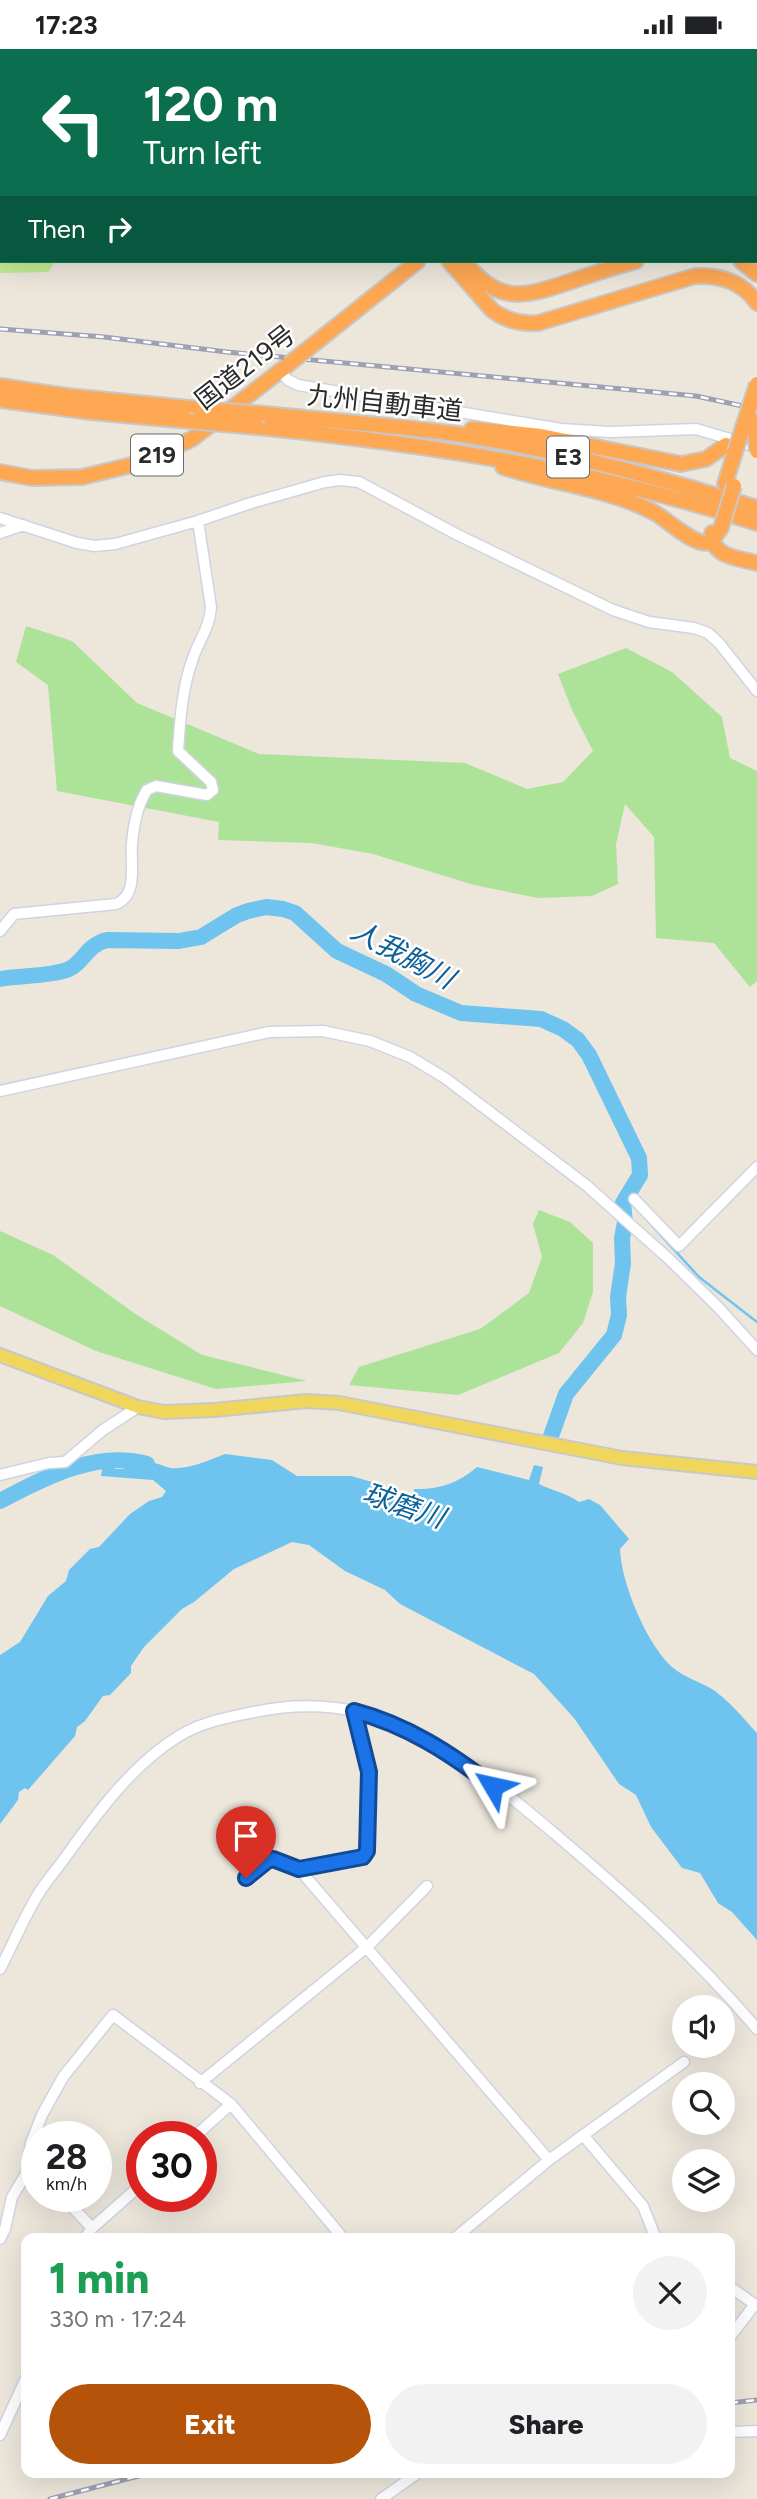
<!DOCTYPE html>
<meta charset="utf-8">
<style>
body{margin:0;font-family:Figtree,"Noto Sans JP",sans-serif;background:#f2f2f2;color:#202124;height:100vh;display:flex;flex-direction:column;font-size:26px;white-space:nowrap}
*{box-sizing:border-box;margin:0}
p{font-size:23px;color:#757577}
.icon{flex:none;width:38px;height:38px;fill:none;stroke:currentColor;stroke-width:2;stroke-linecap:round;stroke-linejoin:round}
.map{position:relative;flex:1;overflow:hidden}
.side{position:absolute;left:21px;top:2184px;width:714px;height:245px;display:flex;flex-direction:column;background:#fff;border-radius:14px;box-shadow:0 7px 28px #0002}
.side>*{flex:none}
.guide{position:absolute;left:0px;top:0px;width:758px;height:214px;box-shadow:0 7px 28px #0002;background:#0b6e4f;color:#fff;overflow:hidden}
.controls{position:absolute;left:672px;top:1946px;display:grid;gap:14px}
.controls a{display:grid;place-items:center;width:63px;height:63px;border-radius:50%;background:#fff;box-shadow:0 7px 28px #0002;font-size:35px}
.speed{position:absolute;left:21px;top:2072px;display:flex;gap:14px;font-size:35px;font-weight:700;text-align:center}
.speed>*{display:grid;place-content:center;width:91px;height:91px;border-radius:50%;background:#fff;box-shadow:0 7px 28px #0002;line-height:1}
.speed small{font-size:18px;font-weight:400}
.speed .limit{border:10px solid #d22;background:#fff;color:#111}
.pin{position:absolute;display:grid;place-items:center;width:60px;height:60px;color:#fff;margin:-72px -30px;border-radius:50% 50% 50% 0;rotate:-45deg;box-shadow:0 0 7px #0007}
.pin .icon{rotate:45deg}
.me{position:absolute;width:77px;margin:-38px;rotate:306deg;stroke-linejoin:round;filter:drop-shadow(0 0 5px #0008)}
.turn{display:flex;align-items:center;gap:24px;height:147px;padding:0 28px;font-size:32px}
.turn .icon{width:91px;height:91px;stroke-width:2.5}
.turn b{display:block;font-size:49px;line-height:60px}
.then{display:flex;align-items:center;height:66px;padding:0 28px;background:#0003;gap:14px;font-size:26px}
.round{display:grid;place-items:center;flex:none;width:74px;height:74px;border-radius:37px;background:#f2f2f2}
.head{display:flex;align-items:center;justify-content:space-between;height:119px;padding:0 28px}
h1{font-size:42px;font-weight:800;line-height:52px;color:#1e9e55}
.button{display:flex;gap:14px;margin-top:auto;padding:14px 28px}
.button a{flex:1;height:80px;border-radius:42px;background:#b45309;color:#fff;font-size:28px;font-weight:800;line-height:80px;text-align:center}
.button a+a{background:#f2f2f2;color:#202124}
.status{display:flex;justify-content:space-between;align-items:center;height:49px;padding:0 35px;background:#fff;direction:ltr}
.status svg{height:19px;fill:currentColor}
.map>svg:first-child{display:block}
.green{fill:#ace398}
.pitch{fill:#c0ea93}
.water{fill:#6ec4ee}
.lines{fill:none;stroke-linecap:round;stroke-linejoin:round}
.stream{stroke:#6ec4ee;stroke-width:2.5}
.river{stroke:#6ec4ee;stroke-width:16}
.minor-casing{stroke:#d1d3e3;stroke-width:13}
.major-casing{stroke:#c8c8c8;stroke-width:16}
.highway-casing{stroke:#c8c8c8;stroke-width:18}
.minor{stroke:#fff;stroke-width:10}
.major{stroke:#f0d75c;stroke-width:12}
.highway{stroke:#fea854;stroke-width:14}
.rail-casing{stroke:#9ea0b4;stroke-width:5}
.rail{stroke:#fff;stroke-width:2.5;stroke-dasharray:8;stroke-linecap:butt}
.highway-bridge-casing{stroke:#c8c8c8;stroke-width:18;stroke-linecap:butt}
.highway-bridge{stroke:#fea854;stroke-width:14}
.route-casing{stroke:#114b97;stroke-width:18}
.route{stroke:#1a73e8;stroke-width:12}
.labels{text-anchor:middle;stroke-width:5;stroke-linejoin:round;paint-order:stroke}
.shield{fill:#fff;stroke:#6a6a6a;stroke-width:2}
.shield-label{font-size:24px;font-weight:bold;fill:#2a2a2a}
.street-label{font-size:26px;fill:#2a2a2a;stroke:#fff}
.water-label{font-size:28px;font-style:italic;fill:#0d619a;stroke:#fff}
</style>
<div class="status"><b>17:23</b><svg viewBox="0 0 49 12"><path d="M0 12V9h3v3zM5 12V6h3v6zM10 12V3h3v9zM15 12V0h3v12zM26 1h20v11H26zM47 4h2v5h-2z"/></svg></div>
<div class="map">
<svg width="757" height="2450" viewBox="0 0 757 2450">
<rect width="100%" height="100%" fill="#ece6db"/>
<path class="green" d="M0,0H176L3,2Z
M336,0H581L335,2Z
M26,577L72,592L137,654L259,705L465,714L527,740L563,733L593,702L572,661L558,625L626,599L672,623L722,668L730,709L757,722V932L750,938L714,894L656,889L654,788L625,755L616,795L618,835L592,847L538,849L474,836L373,805L312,794L218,791L219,773L57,742L48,636L16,613Z
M539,1161L570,1173L593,1194V1243L583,1274L559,1304L458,1346L349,1336L359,1318L480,1280L529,1244L542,1208L533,1175Z
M0,1182L53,1206L137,1266L202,1306L307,1332L216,1340L96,1302L0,1257Z"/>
<path class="pitch" d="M0,27L2,212H56L48,223L0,224Z"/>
<path class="water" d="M225,1405L272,1411L297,1427H351L372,1433L382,1444L390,1445L398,1455L404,1456L413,1450L414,1440C438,1441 459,1434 477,1418L529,1431L534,1416L543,1418L539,1435C553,1442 567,1444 579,1453L589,1450L600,1456L629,1490L620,1500C621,1534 647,1596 672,1618C685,1629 701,1633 715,1642C731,1654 744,1670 757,1684V1891L732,1863L718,1854L700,1824L682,1819L651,1778L636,1746L619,1735L574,1669L534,1625L400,1555L385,1541L345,1522L309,1496L292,1493L234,1520L194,1553L182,1560L144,1598L131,1617V1624L110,1646L103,1647L85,1672L77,1678L75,1687L28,1741L25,1739L19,1743L18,1751L0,1775V1606L20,1593L48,1547L66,1532L69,1521L90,1500L99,1498L130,1465L149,1452L162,1448L166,1442L153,1431L101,1427L105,1406L115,1420H125V1410C135,1411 145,1411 154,1414C160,1415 165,1418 171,1419C188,1421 209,1411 225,1405Z"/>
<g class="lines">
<path class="stream" d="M626,1148L699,1228L757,1273"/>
<path class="river" d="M0,930C22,926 45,928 67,921C83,915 86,896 107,891L179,892L201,888L237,866L248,862L266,858L283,860L295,864L337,902L386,925L416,945L461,964L541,970L563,980L578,991L589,1006L639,1109L640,1126L623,1154L625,1173L622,1189L623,1214L618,1248L619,1266L614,1286L566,1345L550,1390
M0,1452C44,1429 96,1401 147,1415"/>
<g class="minor-casing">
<path id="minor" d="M756,50H757
M756,130L757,129
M756,161L757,162
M280,322L288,331L298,336L561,380L610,383L696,380L757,398
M0,469L77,494L95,497L115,495L198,472L251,454L325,433L340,431L359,433L456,485L613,561L649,573L694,579L708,584L719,594L757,642
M0,484L23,476
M0,882L14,865L116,855C139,846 130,813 132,794C134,775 137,757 147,741L156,737L207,746L213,741L211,733L178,702C180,671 182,639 193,609C199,591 210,578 211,558L198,472
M0,1042L269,983L323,982L370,992L410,1008L445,1029L586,1136L669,1210L717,1257L757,1301
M634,1150L679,1197L757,1118
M0,1426L49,1414L65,1413L103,1381L138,1358
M299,1820L363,1808L367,1802L369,1723L354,1662
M246,1829C269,1807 271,1809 299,1820L549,2111
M0,1920C13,1895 24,1868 39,1844C47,1831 58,1819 67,1806C98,1763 133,1715 179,1687C202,1673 229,1668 254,1663C295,1654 340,1655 380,1669C445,1692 503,1741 555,1785C627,1846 696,1908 757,1980
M200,2034L368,1897L427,1837
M583,2086L643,2157L654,2185L658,2189
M194,2088L231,2055
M26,2125L37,2127
M62,2147L92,2179
M85,2189L92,2179L142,2135
M455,2189L549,2111L684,2013
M0,2190L5,2180L12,2148L26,2125L31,2094L42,2066L63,2028L113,1966L231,2055L343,2189
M730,2238L757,2257
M730,2288L755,2255
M730,2383L757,2382
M0,2386L26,2329
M381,2450L418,2424"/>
</g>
<g class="major-casing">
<path id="major" d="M0,1306L138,1358L164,1363L214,1361L307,1352L339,1354L622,1409L757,1423"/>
</g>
<g class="highway-casing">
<path id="highway" d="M620,2L622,0
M449,212L492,261C506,272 521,275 538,274L695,227C720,226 742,232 757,254
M464,212C498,255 522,249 569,233C592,225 614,218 636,212
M741,212L757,225
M309,299L418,212
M0,337L67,347L199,360
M0,351L91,363L189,372
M266,365C329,372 393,376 457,385C558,401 659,428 757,459
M257,378C427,395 595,421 757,474
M472,380L541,387L681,415L706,410L726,396
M503,418C554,435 608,439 655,464C669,472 696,499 711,493L721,479
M0,423L32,429L82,428L136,415L192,390L289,315
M725,435L735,403
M712,484C711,508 738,509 757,514"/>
</g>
<use href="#minor" class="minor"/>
<use href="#major" class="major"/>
<use href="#highway" class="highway"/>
<g class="rail-casing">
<path id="rail" d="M0,280L104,288L227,303L696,347L757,360
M730,2354L757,2351
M50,2450L150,2424"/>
</g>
<use href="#rail" class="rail"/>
<g class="highway-bridge-casing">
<path id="highway-bridge" d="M289,315L309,299
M199,360L266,365
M189,372L257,378
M754,372L757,402
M735,403L757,335
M721,479L734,437"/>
</g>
<use href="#highway-bridge" class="highway-bridge"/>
</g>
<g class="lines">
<g class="route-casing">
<path id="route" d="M246,1829L267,1812L273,1810L299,1820L363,1808L367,1802L369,1723L354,1662C407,1676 450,1704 493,1737"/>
</g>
<use href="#route" class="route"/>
</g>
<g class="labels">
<g class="shield">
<rect x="131" y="385.5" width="52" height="41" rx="5"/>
<rect x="547" y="387.5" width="42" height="41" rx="5"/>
</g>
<g class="shield-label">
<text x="157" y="414">219</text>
<text x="568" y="416">E3</text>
</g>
<g class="street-label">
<text transform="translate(245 318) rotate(-38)" y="9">国道219号</text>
<text transform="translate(385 354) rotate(6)" y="9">九州自動車道</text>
</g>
<g class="water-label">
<text transform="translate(403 905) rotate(28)" y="10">人我胸川</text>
<text transform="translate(404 1456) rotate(19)" y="10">球磨川</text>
</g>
</g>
</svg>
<div class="controls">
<a><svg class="icon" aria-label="sound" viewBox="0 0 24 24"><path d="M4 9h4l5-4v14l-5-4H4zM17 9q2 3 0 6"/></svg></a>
<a><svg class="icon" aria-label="search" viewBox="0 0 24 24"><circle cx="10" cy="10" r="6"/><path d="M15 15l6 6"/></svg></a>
<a><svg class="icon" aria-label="layers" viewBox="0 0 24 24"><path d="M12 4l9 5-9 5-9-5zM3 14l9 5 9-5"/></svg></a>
</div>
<div class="speed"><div>28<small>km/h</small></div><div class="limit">30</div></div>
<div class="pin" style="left:246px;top:1829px;background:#d93025"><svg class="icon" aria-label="arrive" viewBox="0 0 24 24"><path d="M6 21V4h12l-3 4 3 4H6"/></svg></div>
<svg class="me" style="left:493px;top:1737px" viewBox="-20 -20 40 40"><path d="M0-17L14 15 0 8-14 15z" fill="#1a73e8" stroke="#fff" stroke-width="4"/></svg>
<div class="guide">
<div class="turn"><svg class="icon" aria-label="left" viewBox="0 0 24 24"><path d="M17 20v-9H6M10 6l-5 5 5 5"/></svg><div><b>120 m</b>Turn left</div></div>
<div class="then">Then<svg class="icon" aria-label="right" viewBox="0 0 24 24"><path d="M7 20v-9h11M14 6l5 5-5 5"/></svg></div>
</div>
<section class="side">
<div class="head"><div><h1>1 min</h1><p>330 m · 17:24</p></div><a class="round"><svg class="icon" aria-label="close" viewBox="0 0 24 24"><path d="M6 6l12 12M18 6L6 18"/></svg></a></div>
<div class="button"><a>Exit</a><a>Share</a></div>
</section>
</div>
